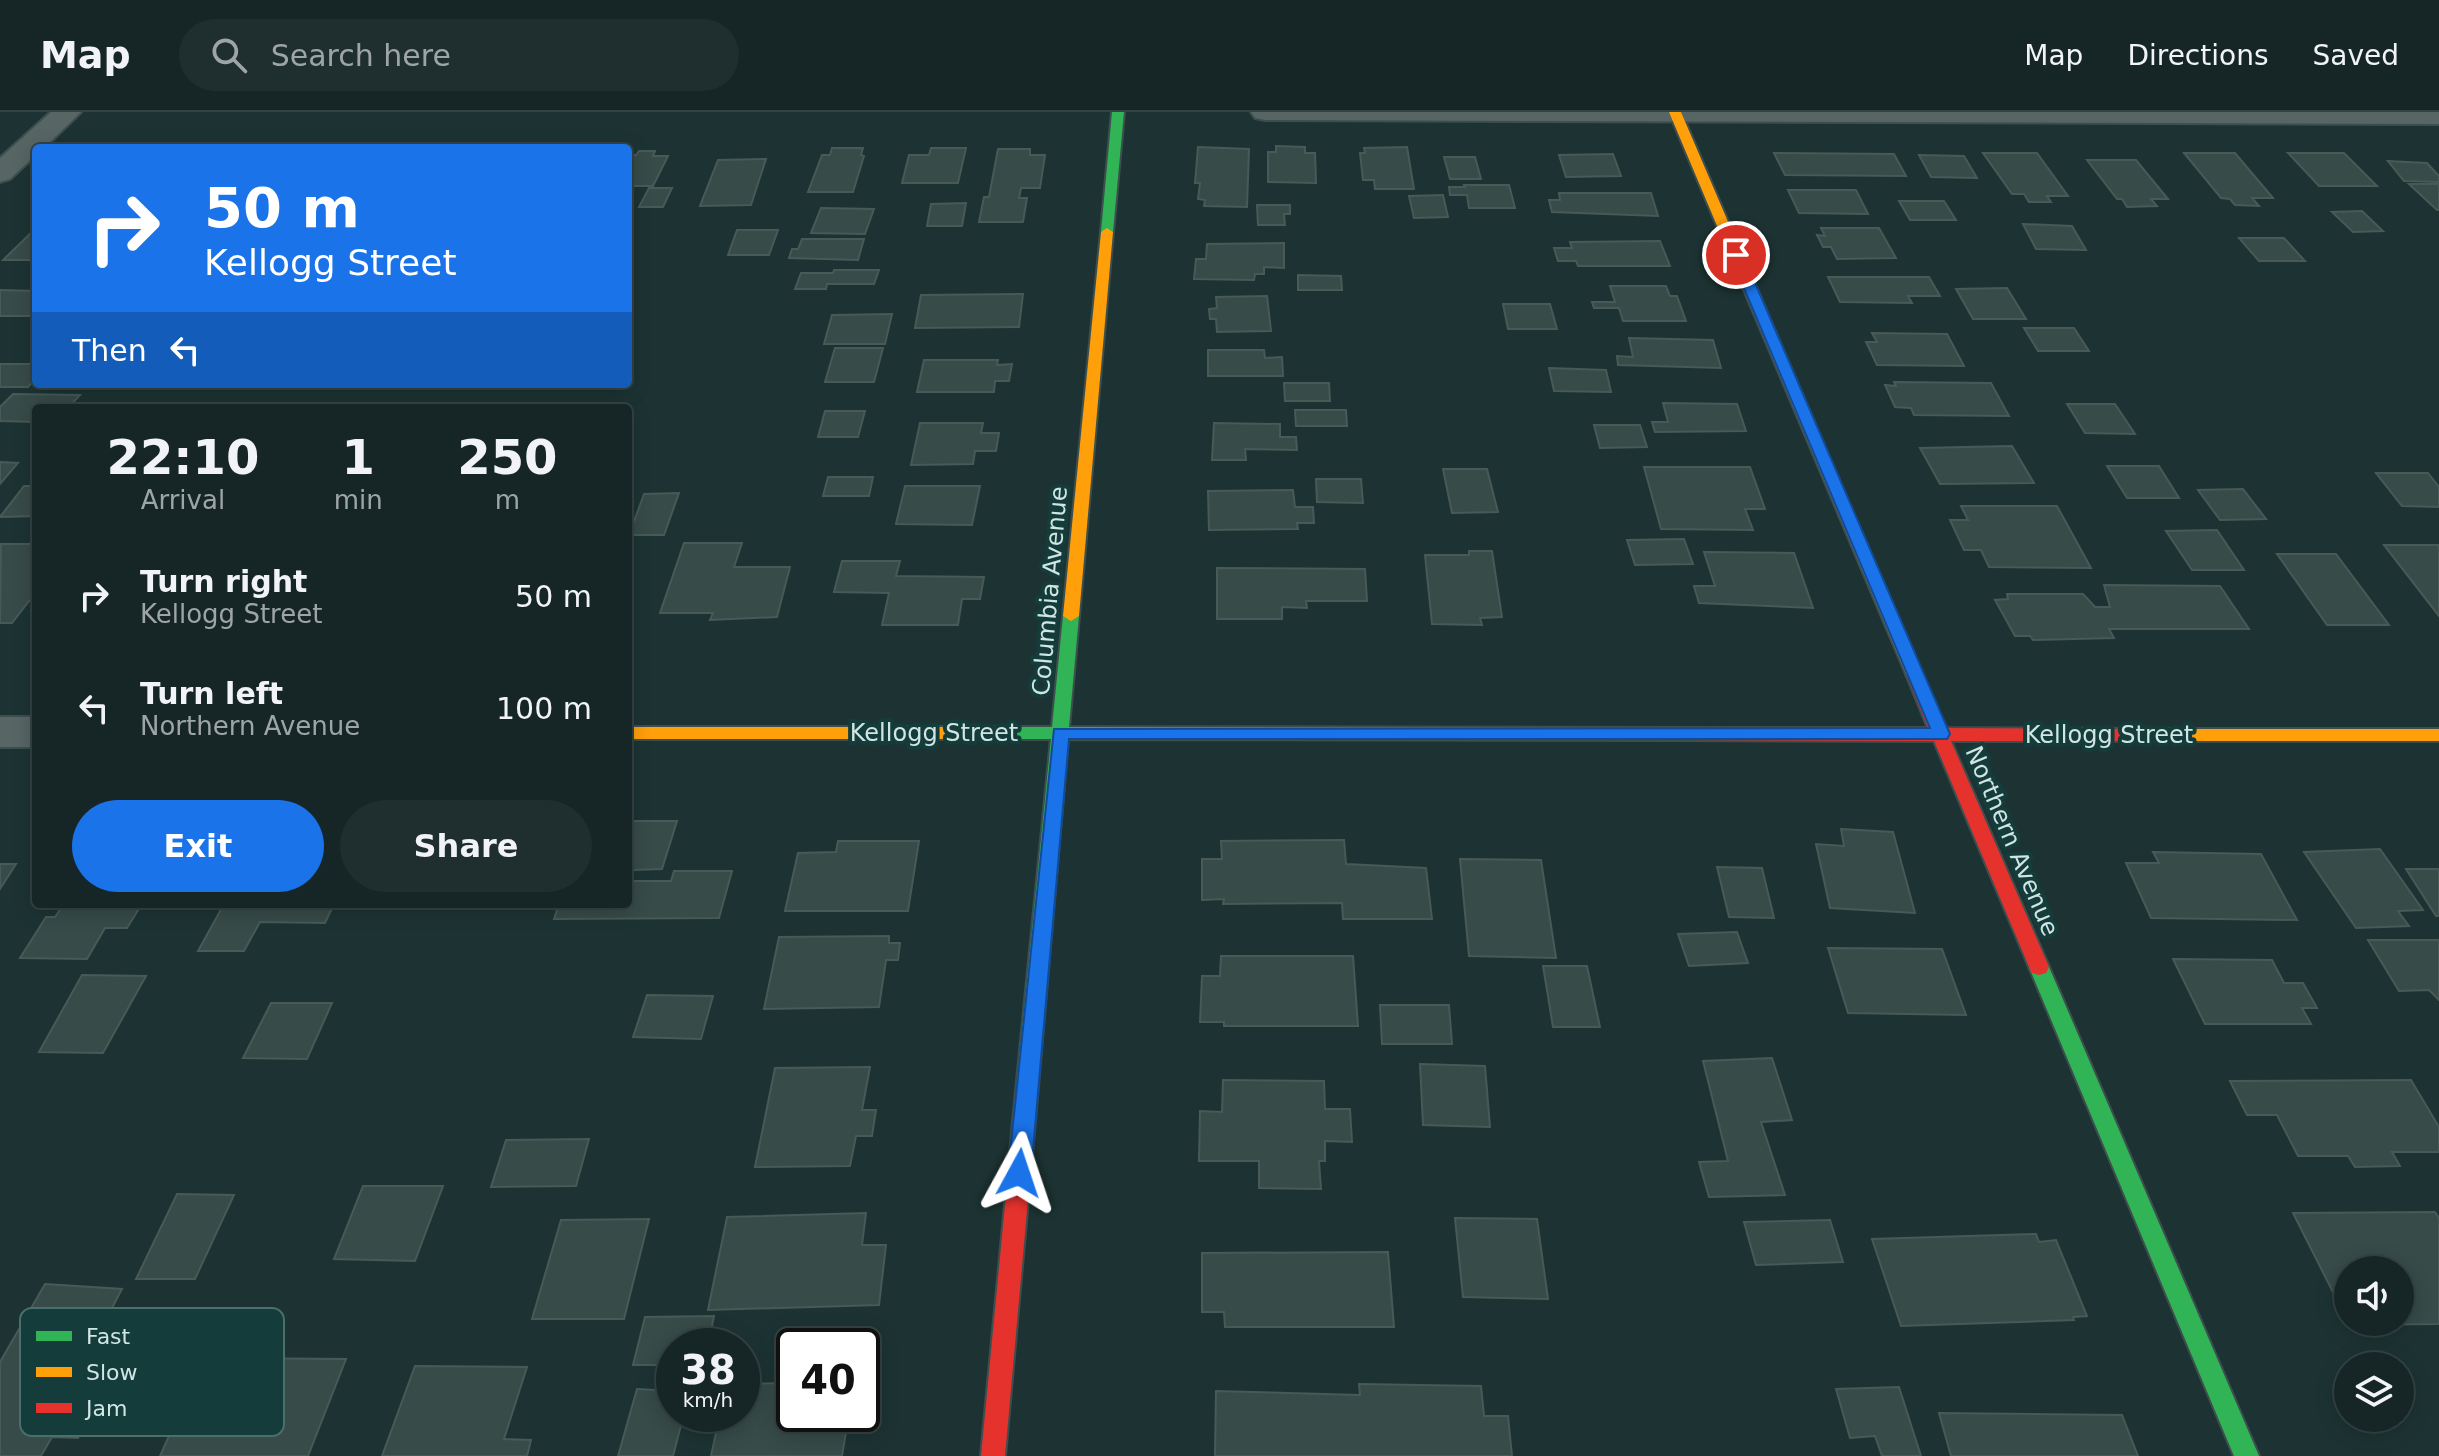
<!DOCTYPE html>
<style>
body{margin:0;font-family:"DejaVu Sans",sans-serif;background:#1f2e2e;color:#f1f3f6;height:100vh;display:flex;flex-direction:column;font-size:30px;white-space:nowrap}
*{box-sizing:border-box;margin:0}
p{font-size:26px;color:#9ea5a7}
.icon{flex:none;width:44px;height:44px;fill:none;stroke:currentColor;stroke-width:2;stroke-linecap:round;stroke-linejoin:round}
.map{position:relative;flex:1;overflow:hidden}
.panel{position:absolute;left:32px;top:292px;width:600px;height:504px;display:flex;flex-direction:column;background:#162626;border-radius:8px;box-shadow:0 4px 20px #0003,0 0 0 2px #354343}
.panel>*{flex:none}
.hud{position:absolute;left:32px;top:32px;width:600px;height:244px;border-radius:8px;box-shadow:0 4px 20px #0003,0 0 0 2px #354343;background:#1a73e8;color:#fff;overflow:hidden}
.fabs{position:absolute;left:2334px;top:1144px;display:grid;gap:16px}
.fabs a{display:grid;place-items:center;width:80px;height:80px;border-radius:50%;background:#162626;box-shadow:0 4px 20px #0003,0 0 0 2px #354343;font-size:40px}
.speed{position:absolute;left:656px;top:1216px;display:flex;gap:16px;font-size:40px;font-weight:700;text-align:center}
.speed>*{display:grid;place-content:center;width:104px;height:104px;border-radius:50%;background:#162626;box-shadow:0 4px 20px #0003,0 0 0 2px #354343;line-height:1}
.speed small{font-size:20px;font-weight:400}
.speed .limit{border:4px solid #111;border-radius:12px;background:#fff;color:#111}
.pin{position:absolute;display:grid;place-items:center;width:68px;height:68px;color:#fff;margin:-34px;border:4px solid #fff;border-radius:50%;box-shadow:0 2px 8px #0007}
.me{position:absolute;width:88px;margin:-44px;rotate:5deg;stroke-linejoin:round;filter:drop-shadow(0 0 6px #0008)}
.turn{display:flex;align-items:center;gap:28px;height:168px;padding:0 40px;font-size:36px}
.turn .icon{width:104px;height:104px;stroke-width:2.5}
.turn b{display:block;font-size:56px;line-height:68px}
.then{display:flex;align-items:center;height:76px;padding:0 40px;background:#0003;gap:16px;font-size:30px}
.eta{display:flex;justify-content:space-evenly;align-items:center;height:136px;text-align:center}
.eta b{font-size:48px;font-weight:600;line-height:56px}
.button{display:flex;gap:16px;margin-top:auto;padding:16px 40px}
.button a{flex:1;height:92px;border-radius:48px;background:#1a73e8;color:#fff;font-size:32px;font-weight:600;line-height:92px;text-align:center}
.button a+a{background:#1f2e2e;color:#f1f3f6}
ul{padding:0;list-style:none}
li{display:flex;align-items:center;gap:24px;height:112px;padding:0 40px}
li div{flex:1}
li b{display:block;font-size:30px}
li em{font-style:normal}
header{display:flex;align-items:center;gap:48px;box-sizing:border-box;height:112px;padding:0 40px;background:#162626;border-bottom:2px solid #354343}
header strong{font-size:38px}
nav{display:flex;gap:44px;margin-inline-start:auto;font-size:28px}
.search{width:560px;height:72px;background:#1f2e2e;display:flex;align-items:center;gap:20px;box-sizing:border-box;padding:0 28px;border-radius:44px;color:#9ea5a7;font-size:30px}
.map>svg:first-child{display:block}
.building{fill:#374b48;stroke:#475a57;stroke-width:2}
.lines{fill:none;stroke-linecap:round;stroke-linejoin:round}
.street-casing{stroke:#3d4e4e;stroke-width:4}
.fast-casing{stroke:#3d4e4e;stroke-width:4}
.slow-casing{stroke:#3d4e4e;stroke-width:4}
.jam-casing{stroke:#3d4e4e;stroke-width:4}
.street{fill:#576565;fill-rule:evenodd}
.fast{fill:#30b455;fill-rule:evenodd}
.slow{fill:#ff9f0a;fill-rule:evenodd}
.jam{fill:#e5322d;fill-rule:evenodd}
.route{fill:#1a73e8;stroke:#114b97;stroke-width:2}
.labels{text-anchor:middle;stroke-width:8;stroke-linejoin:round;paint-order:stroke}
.street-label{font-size:24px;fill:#d0e5e4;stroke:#143c3b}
.key{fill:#143c3b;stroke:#4c6f6e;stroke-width:2}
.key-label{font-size:22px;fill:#d0e5e4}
</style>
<header>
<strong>Map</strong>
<div class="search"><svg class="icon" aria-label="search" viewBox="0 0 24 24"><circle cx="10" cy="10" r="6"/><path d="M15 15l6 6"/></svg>Search here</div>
<nav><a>Map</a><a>Directions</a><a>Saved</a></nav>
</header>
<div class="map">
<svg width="2439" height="1344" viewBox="0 0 2439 1344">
<rect width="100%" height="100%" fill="#1d3333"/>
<path class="building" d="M1276,34L1305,35V41H1315L1316,71L1268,70V40H1276Z
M1198,35L1249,37L1247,95L1204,94L1205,88L1198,87L1200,71H1195Z
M1407,35L1414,77H1375L1374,68H1363L1360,41H1365L1364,36Z
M832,36H863L861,43L864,44L853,80H808L822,43H830Z
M931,36H966L958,71H902L909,43H929Z
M998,37H1030V43H1045L1040,76H1021L1019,86H1027L1023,110H979L984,85H989Z
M639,39H655L653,44H668L653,74H628V43H636Z
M1774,41L1894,42L1906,64L1785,63Z
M1983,41H2037L2068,84H2047L2051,90H2029L2024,82H2012Z
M2184,41H2235L2273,86H2252L2259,94L2235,93L2230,87L2221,86Z
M2288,41H2344L2377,74H2319Z
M1613,42L1621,64L1566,65L1559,43Z
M1919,43L1964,44L1977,66L1931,65Z
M1444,45H1475L1481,67H1450Z
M766,47L751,93L700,94L718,48Z
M2087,48H2136L2168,87H2151L2157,94L2127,95L2122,87H2117Z
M2388,49L2427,51L2439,64V70L2404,69Z
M2409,72H2439V98H2437Z
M1464,73H1509L1515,96H1469L1467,83H1450L1449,75H1465Z
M649,76H672L663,95H639Z
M1788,78H1856L1868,102L1799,101Z
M1559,81H1651L1658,104L1552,100L1549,88H1560Z
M1443,83L1448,105L1414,106L1409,84Z
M1899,89H1944L1956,108H1910Z
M966,91L962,114H927L931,92Z
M1257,93H1290V102H1284L1285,113H1258Z
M821,96L874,97L865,122L811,121Z
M2362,99L2383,119L2353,120L2332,100Z
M2023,112L2072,114L2086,138L2036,137Z
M1821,116H1879L1896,146L1837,147L1831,135H1823L1817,123L1825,124Z
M34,118L36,148H3Z
M737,118H778L769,143H728Z
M2239,126H2284L2305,149H2259Z
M802,127H864L858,148L789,146L792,137H798Z
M1660,129L1670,154H1578L1576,149H1558L1554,136H1572L1570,130Z
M1284,131V156L1264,155V162H1255L1254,168L1194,167L1196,147H1206L1207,132Z
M834,158H879L874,172H827L826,177H795L801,161H833Z
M1298,163L1341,164L1342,178H1298Z
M1828,165H1929L1940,184H1908L1912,191L1840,190Z
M1610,174H1666L1670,184H1677L1686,209H1623L1619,196H1594L1592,190H1615Z
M2007,176L2026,207H1973L1956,177Z
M0,178L36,179V197L29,204H0Z
M1023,182L1019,215L915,216L921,183Z
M1267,184L1271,219L1217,220L1216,207H1210L1209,197L1217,196L1216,185Z
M1503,192H1550L1557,217H1508Z
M892,202L885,232H824L832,203Z
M2024,216H2074L2089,239H2038Z
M1872,221L1947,222L1964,254L1877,253L1866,230H1877Z
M1629,226L1713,228L1721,256L1618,253L1617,244L1633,245Z
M835,236H883L874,270H825Z
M1208,238H1264L1265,246L1282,245L1283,264H1208Z
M924,248H998L997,253L1012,252L1009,269H995L994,280H917Z
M0,252H36V266L28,275H0Z
M1549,256L1606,258L1611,280L1554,279Z
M1894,270L1991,271L2009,304L1914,303L1911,296L1895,295L1885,273L1896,274Z
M1284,271H1329L1330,289H1285Z
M13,282L80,283L68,296H36V310L0,309V295Z
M1663,291L1737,292L1746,319L1655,320L1652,310H1668Z
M2067,292H2115L2135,322L2085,321Z
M1295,298H1346L1347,314H1296Z
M825,299H865L858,325H818Z
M920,311H983L981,321H999L996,339H975L973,352L911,353Z
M1214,311L1280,312V325H1296L1297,338L1245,337L1246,348H1212Z
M1594,313H1640L1647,335L1600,336Z
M2012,334L2034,371L1940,372L1920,336Z
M0,350L18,351L0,372Z
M2107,354H2159L2179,386H2127Z
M1644,355H1750L1765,397H1745L1753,418L1661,417Z
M1443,357H1487L1498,400L1452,401Z
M2376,361H2428L2439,375V395L2402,394Z
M828,365H873L869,384H823Z
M1316,367H1361L1363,391L1317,390Z
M24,374H36V404L0,405Z
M905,374H980L972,413L896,412Z
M2243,377L2266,407L2220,408L2198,378Z
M1293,378L1295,395H1313L1314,411H1297L1298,417L1209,418L1208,379Z
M679,381L664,423H629L644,382Z
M1961,394H2057L2091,456L1989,455L1981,438H1964L1950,408H1968Z
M2217,418L2244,458H2192L2166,419Z
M1684,427L1693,452L1635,453L1627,428Z
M684,431H742L734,455H790L777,505L710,508L713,501H660Z
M1,432H36V480L12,511H0Z
M2384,433H2439V504Z
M1469,439H1492L1502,505L1480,506L1482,513L1432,512L1425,443H1469Z
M1704,440L1794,441L1813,496L1699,491L1694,474H1715Z
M2277,442H2336L2389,513H2327Z
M842,449H900L896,464L984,465L980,487H962L958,513H882L889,481L834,480Z
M1217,456L1365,457L1367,489H1306L1307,496L1282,495V507H1217Z
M2104,473L2220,474L2249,517H2109L2114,526L2033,528L2030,524H2015L1995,488L2008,487L2007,482H2083L2095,495H2110Z
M628,709H677L662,757L633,758L629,769H671L674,759H732L719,806L554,807L559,792H628Z
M1841,717L1893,720L1915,801L1830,796L1816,732L1844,734Z
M1344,728L1346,752L1426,756L1432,807H1343L1342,791L1223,792L1224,787L1202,788V747H1222L1221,729Z
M838,729H919L908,799H785L798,741L836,740Z
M2380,737L2423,798L2398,799L2409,814L2356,816L2304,740Z
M2153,740L2261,742L2297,808L2151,806L2126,751H2159Z
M1460,747L1541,748L1556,846L1469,844Z
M0,752H16L0,777Z
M1717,755L1762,756L1774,806L1729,805Z
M2406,757H2439V804H2436Z
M64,792H142L127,816H105L87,847L20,846L46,805H55Z
M224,792H334L325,811L260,810L244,839H198Z
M1737,820L1748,851L1689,854L1678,822Z
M889,824V831H900L898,848H886L879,895L764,897L779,825Z
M2368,828H2439V888L2429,878L2399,879Z
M1828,836L1942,837L1966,903L1848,901Z
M1221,844H1353L1358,914H1224V910H1200L1202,864H1220Z
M2173,847L2272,848L2284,871H2303L2317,896H2302L2311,912H2205Z
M1543,854H1587L1600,915H1553Z
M82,863L146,864L103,941L39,940Z
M647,883L713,884L701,927L633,925Z
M271,891H332L307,947L243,946Z
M1380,893H1449L1452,932H1382Z
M1772,946L1792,1008L1761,1010L1785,1083L1709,1085L1699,1050L1728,1049L1703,949Z
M1420,952L1485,954L1490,1015L1423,1013Z
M870,955L862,998H876L872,1024H856L850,1054L755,1055L775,956Z
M1223,968L1324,969L1325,997H1350L1352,1030L1325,1029V1049H1319L1321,1077L1259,1076V1049H1199L1200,999L1222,1000Z
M2411,968L2439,1015V1040H2392L2400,1054L2355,1055L2348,1044H2298L2277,1003H2247L2230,969Z
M589,1027L576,1074L491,1075L506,1028Z
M363,1074H443L415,1149L334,1147Z
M177,1082L234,1083L195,1167H136Z
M2435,1100L2439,1106V1212L2349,1213L2348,1210H2400V1158H2348V1210L2293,1101Z
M866,1101L862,1133H886L879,1193L708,1198L727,1105Z
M1455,1106L1537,1107L1548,1187L1463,1185Z
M649,1107L624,1207H532L561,1108Z
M1830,1108L1843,1150L1756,1153L1744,1110Z
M2036,1122L2039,1130L2056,1128L2087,1204L2073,1205L2074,1208L1901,1214L1872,1127Z
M1388,1140L1394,1215H1225L1224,1200H1202V1141Z
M45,1172L122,1177L101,1217L135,1219L78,1326L52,1325L41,1344H0V1250Z
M714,1204L708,1234H674V1253H633L645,1205Z
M236,1246L346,1247L308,1344H160L186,1286L219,1287Z
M415,1254L527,1255L504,1327L531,1328L527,1344H382Z
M794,1271V1302H849L842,1344H711L720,1302H742V1272Z
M1359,1272L1481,1274L1484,1304H1508L1512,1344H1215L1216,1279L1360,1283Z
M1899,1275L1921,1344H1882L1875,1324L1850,1326L1836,1277Z
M637,1277L674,1279V1302H684L673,1344H618Z
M1939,1301L2122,1303L2138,1344H1951Z"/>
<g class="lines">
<g class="street-casing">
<path id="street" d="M51,0H81L44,36H36V43L10,67L0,70V46Z
M1251,0H2439V12L1265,8L1255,6Z
M0,605H36V635H0Z"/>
</g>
<g class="fast-casing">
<path id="fast" d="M1112,0H1124L1113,120L1107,124L1101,120Z
M1071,499L1079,504L1069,615L1684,616L1693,622L1684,628L1068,627L1035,1009L1032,1016L1024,1018L1016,1016L1013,1009L1051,627H996L987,621L996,615H1052L1063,504Z
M2039,847L2046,849L2049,855L2259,1344H2234L2029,855L2032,849Z"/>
</g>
<g class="slow-casing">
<path id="slow" d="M1669,0H1681L1922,562L1920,566H1908L1906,562Z
M1107,116L1113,120L1079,504L1071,509L1063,504L1101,120Z
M628,615H996L1005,621L996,627H628Z
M2173,617H2439V629H2173L2164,623Z"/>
</g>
<g class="jam-casing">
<path id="jam" d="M1914,556L1922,562L1946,616L2173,617L2182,623L2173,629H1951L2049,855L2046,861L2039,863L2032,861L2029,855L1934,629L1684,628L1675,622L1684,616H1928L1906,562Z
M1024,1000L1032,1002L1035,1009L1005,1344H981L1013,1009L1016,1002Z"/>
</g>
<use href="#street" class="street"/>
<use href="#fast" class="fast"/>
<use href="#slow" class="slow"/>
<use href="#jam" class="jam"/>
</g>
<path class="route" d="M1732,140L1743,143L1950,622L1947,627H1069L1031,1061L1027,1068L1019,1071L1012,1068L1008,1061L1054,617L1930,616L1730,143Z"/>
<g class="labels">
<g class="street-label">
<text transform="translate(1050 479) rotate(-85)" y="8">Columbia Avenue</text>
<text x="934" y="629">Kellogg Street</text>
<text x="2109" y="631">Kellogg Street</text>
<text transform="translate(2012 729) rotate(67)" y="8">Northern Avenue</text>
</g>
</g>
<rect x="20" y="1196" width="264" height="128" rx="12" class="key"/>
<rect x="36" y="1219" width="36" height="10" fill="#30b455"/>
<rect x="36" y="1255" width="36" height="10" fill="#ff9f0a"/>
<rect x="36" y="1291" width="36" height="10" fill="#e5322d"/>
<g class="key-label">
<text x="86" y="1232">Fast</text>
<text x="86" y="1268">Slow</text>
<text x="86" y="1304">Jam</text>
</g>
</svg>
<div class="fabs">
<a><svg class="icon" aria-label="sound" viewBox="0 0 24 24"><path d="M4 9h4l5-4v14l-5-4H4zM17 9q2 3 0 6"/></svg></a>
<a><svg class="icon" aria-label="layers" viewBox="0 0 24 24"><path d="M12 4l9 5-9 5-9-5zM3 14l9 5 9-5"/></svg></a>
</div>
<div class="speed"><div>38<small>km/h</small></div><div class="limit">40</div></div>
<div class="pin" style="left:1736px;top:143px;background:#d93025"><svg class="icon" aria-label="arrive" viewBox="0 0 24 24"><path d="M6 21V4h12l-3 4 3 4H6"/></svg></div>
<svg class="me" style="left:1019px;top:1061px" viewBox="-20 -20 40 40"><path d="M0-17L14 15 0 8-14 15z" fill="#1a73e8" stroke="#fff" stroke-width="4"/></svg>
<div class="hud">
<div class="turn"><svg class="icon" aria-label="right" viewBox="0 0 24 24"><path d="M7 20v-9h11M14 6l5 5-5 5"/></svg><div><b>50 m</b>Kellogg Street</div></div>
<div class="then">Then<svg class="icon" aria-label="left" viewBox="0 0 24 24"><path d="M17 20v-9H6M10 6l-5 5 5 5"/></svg></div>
</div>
<section class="panel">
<div class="eta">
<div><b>22:10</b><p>Arrival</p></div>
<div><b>1</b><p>min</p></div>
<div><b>250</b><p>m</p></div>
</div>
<ul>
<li><svg class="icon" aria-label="right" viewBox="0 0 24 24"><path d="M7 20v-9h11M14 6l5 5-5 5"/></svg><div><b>Turn right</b><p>Kellogg Street</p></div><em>50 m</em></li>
<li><svg class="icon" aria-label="left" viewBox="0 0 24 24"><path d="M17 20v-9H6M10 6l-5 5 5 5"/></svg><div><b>Turn left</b><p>Northern Avenue</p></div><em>100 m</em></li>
</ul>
<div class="button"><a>Exit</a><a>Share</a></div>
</section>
</div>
